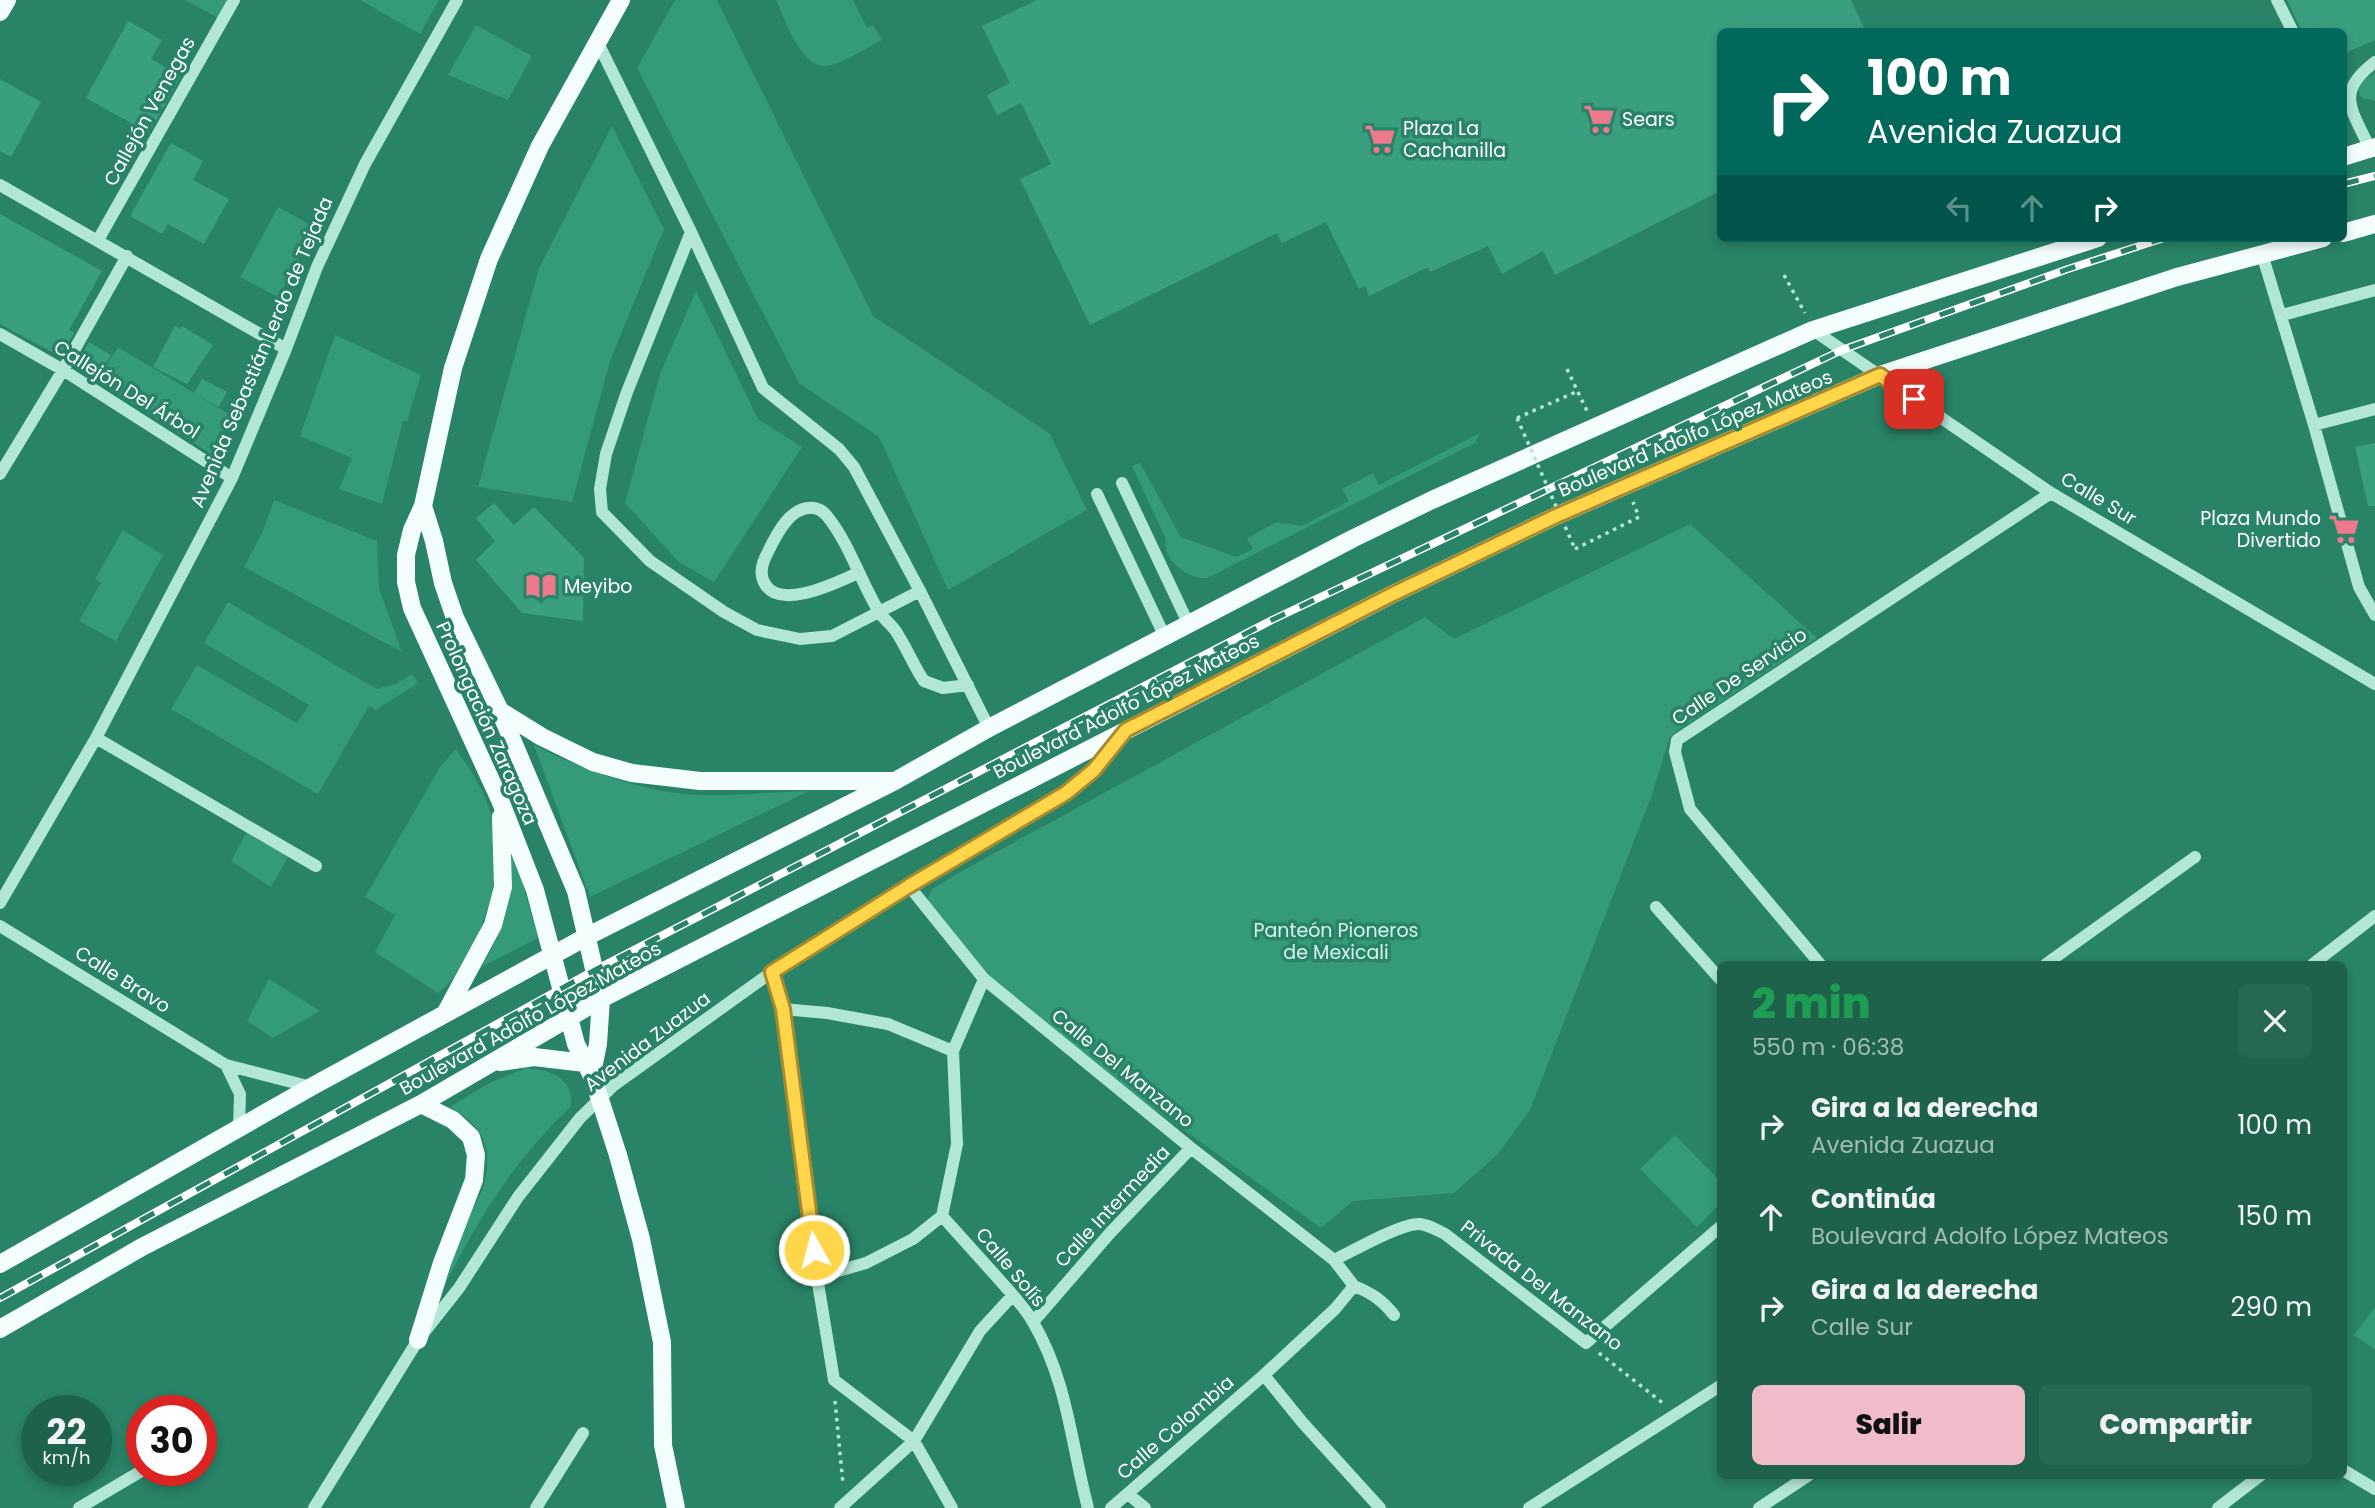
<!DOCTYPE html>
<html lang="es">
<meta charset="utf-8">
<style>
body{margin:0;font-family:Poppins,sans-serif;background:#276853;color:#f1f3f6;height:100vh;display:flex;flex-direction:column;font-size:26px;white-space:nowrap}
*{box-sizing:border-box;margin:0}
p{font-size:23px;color:#a1bcb5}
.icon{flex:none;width:38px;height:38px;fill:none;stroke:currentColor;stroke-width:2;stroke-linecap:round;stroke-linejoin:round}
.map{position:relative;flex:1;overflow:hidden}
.side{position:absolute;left:1717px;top:961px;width:630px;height:518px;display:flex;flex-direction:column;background:#1f624c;border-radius:10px;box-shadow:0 4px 10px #0003}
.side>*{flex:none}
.guide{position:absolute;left:1717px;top:28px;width:630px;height:214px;border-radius:10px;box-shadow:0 4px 10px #0003;background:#00695c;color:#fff;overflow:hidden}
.speed{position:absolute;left:21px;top:1395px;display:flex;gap:14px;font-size:35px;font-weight:700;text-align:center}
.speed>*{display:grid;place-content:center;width:91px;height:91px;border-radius:50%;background:#1f624c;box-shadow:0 4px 10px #0003;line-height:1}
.speed small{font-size:18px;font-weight:400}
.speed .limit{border:10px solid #d22;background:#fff;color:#111}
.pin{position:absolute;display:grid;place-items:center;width:60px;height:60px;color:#fff;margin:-30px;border-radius:14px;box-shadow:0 4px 10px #0006}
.me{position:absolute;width:77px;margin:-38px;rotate:353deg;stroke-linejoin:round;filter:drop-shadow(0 0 5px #0008)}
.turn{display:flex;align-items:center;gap:24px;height:147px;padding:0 35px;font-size:32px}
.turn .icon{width:91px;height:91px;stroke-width:2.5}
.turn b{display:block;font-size:49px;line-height:60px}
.lanes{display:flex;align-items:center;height:66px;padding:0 35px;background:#0003;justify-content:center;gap:35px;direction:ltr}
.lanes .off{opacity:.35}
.round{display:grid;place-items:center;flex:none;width:74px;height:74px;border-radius:10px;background:#276853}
.headline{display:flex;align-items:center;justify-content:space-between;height:119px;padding:0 35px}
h1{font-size:42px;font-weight:800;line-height:52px;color:#1e9e55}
.action{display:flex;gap:14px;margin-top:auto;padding:14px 35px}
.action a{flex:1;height:80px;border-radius:10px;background:#efbcc7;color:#111;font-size:28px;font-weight:800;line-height:80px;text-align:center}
.action a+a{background:#276853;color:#f1f3f6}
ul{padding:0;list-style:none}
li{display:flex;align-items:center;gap:21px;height:91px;padding:0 35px}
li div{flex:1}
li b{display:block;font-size:26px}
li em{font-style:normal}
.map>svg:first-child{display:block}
.green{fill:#349a78}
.building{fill:#3a9f7e}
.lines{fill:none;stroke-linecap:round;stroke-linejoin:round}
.path{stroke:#b2e6d5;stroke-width:3.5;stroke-dasharray:3.5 5;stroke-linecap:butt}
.minor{stroke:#b2e6d5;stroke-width:12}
.major{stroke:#f3fdfb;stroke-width:18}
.rail-casing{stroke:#fff;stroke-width:8}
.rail{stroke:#298366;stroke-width:5;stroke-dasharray:16;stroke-linecap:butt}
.path-bridge{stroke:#b2e6d5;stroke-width:3.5;stroke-dasharray:3.5 5;stroke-linecap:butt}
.major-bridge{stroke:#f3fdfb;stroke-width:18}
.route-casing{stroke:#a68a30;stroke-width:18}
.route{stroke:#ffd54a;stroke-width:12}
.labels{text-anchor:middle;stroke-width:7;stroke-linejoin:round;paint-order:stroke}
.street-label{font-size:19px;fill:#fff;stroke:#298366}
.poi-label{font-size:19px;fill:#fff;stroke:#298366;text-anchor:start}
.park-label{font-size:19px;fill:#d5f5eb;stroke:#298366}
</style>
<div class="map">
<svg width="2375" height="1508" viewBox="0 0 2375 1508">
<rect width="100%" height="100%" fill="#298366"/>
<path class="green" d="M185,0H234L223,21Z
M360,0H439L420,34Z
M675,0H717L873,316L1050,434L1087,510L948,590L879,437L799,383L637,68Z
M776,0H853L867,28L873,25L882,40C868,47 842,64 827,66C801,69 784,18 776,0Z
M476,25L532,56L508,100L448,75Z
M2375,72V101L2364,99L2359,94V84Z
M612,126L664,229L610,361L572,502L478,487L539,268Z
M278,207L316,228L278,297L240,277Z
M696,291L758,419L802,447L714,582L679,562L625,503L660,374Z
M335,335L421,375L407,422L403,421L382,504L339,489L352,458L300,436Z
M118,347L229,414L216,457L97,381Z
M1480,433L1475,443L1207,578C1190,579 1171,566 1166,549C1165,545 1166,541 1165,537L1132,466L1140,463L1181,537L1236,557L1253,549L1247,538L1277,522L1302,526L1349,501L1342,489L1373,473L1379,485Z
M274,500L377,541L379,589L402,652L244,567L263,531Z
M1690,524L1817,638L1674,733L1669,740L1651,797L1530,1110L1498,1154L1454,1193L1353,1201L1321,1228L1150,1106L989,976L927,899L932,889L969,867L1425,617L1454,639Z
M123,530L163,555L116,641L79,621L101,583L95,579Z
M228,602L377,689L396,684L412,674L418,683L376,710L369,706L318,794L171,709L197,665L297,723L309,705L204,643Z
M534,745C583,770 646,794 702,795C737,796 773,792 809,791L590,897Z
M456,749C468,766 481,785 488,805C505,850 494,904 472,946C462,965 456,980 438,993L375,952L395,915L365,897L440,767Z
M249,828L290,854L271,887L231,861Z
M512,845L538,938L481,967C508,924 513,895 512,845Z
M269,979L320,1011L273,1038L247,1021Z
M526,1068C550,1070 574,1077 571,1107C514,1160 480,1216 445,1285C451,1266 456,1246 463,1228C468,1213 480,1199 484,1184C494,1146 482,1126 450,1107L489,1083Z
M1675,1135L1720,1181V1204L1697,1227L1640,1169Z
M2375,1307V1350L2354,1335Z"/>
<path class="building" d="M1037,0H1851L1866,32H1720V191L1555,275L1543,251L1502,274L1488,246L1430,272L1428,267L1369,296L1365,286L1359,289L1326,222L1282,243L1277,233L1090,325L1020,179L1051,164L1021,103L997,115L987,95L1010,83L982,26Z
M2287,0H2375V40L2343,54V32H2302Z
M128,21L162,40L151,59L181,76L149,133L86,98Z
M0,79L41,102L11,157L0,151Z
M171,143L203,161L193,180L229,199L204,244L168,224L162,234L130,216Z
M0,214L102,271L69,330L74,333L62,354L57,351L56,354L0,324Z
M175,326L180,329L182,326L213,345L187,384L153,367Z
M89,342L111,355L98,376L77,363Z
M202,379L227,392L219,407L194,393Z
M2375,443V506H2368L2355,447Z
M494,503L514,525L534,507L584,558L583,621L522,613L476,560L495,541L476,518Z"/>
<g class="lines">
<path class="path" d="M1784,275L1805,313
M1567,369L1587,411
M1517,418L1578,391
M1575,549L1639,517L1633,502
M1599,1353L1664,1404
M835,1401L843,1484"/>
<path class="minor" d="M2277,0L2293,32
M597,41L691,232L763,388L839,449L854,467L920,591L989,728
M2370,149C2352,109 2334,93 2375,62
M0,185L286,349
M691,232L627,392L606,454L600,489L602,512L650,561L724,612L757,630L800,639L832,636L920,591
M98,240L234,0
M2262,254L2314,425L2375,409
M2282,315L2375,290
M1813,330L2051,493L2375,684
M0,334L63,370L232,478
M2314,425L2359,587L2375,615
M0,474L63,370L127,256
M1122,483L1189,625
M1097,494L1165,637
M858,573C838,582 780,611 765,584C760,576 761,567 765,558C774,540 788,505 814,508C819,509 824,512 827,516C849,543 860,580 878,610C882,618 890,623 895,630C906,646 913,665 924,681L943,688L968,685
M96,738L316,866
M909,886L984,979L1191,1148L1334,1260L1354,1286
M0,903L96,738L232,478L286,349L317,267L365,164L457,0
M1656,907L1720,979
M0,926L226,1065L311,1087
M1820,964L1690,809L1675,752L1677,740L2051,493
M2046,964L2195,857
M2313,964L2375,916
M772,972L783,1009L817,1277L834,1380L914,1441L952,1508
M783,1009L827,1013L888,1024L953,1051
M226,1065L240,1094L239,1129
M942,1216C960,1236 978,1256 996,1276C1009,1291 1024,1306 1033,1322C1068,1382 1071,1444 1088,1508
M1334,1260C1353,1251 1401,1223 1420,1224C1429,1225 1437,1230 1445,1234L1586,1343L1720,1227
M817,1277L866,1263L913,1239L942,1216L957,1144L953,1051L984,979
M1354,1286C1372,1293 1383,1301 1394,1315
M1033,1322L1110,1233L1191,1148
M1264,1375L1302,1422L1380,1508
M2343,1470L2375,1489
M1128,1494L1145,1508
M79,1508L143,1470
M314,1508L418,1340L459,1288L518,1197L580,1118L614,1085L772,972L909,886L1066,793L1094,770L1123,734
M536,1508L583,1433
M840,1508L914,1441L980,1331L1013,1295
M1111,1508L1264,1375L1335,1309L1354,1286
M1529,1508L1720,1386
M1759,1508L1809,1475
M2218,1508L2261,1475"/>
<path class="major" d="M0,12L7,0
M2343,157L2375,147
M2343,233L2375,224
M423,506L434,541L443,583L455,618L500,711L576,891L601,999L598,1044L592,1073
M500,711L542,737L593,762L632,773L700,781H891
M445,1014L493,925L503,887L501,817
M500,1062L534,1057L585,1063
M593,1078L576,1044L535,890L500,800L412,608L406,582V555L412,530L423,506L453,368L489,259L540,146L621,0
M618,1155L641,1239L662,1342L663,1445L676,1508
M0,1264L311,1087L586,937L895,781L989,728L1354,538L1432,500L1813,330L2098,238
M0,1329L142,1247L421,1104L601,999L1393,594L1556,516L1880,375L2177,277L2323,238
M418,1340L442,1263L474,1180L476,1155L471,1137L453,1120L421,1104"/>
<g class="rail-casing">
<path id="rail" d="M2343,184L2375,176
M0,1298L595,970L1272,620L1842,350L2068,269L2164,238"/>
</g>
<use href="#rail" class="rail"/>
<path class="path-bridge" d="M1517,418L1575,549"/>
<path class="major-bridge" d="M593,1078L618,1155"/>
</g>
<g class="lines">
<g class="route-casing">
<path id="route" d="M814,1250L783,1009L772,972L909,886L1066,793L1094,770L1126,730L1393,594L1556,516L1880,375L1914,399"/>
</g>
<use href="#route" class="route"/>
</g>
<defs>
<g id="supermarket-bare" transform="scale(2.415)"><path d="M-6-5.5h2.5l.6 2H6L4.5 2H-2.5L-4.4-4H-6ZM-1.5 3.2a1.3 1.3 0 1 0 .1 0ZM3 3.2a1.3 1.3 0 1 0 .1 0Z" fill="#ed798d" stroke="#298366" stroke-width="2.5" paint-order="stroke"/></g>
<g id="library-bare" transform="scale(2.415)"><path d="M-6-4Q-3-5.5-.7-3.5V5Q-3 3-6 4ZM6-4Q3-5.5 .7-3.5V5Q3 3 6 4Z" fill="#ed798d" stroke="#298366" stroke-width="2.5" paint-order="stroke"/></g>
</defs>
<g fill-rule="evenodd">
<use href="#supermarket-bare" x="1599" y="119"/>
<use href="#supermarket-bare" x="1380" y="139"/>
<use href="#supermarket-bare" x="2344" y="529"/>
<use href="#library-bare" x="541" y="586"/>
</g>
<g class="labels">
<g class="street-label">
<text transform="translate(149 111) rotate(-61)" y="7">Callejón Venegas</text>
<text transform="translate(261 352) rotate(-67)" y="7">Avenida Sebastián Lerdo de Tejada</text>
<text transform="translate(127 389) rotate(32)" y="7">Callejón Del Árbol</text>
<text transform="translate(1695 433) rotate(-23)" y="7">Boulevard Adolfo López Mateos</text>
<text transform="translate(2099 498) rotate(31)" y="7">Calle Sur</text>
<text transform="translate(1739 676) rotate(-34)" y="7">Calle De Servicio</text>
<text transform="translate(1126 706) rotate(-27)" y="7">Boulevard Adolfo López Mateos</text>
<text transform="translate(487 723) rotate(66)" y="7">Prolongación Zaragoza</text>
<text transform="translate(123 979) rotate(32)" y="7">Calle Bravo</text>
<text transform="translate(530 1018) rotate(-29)" y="7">Boulevard Adolfo López Mateos</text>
<text transform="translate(647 1041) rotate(-37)" y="7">Avenida Zuazua</text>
<text transform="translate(1123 1068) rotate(39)" y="7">Calle Del Manzano</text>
<text transform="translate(1112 1206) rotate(-47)" y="7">Calle Intermedia</text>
<text transform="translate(1011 1267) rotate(50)" y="7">Calle Solís</text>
<text transform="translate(1542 1285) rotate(38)" y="7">Privada Del Manzano</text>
<text transform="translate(1175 1427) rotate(-41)" y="7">Calle Colombia</text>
</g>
<g class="poi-label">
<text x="1622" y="126">Sears</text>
<text x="1403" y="135">Plaza La<tspan x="1403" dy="22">Cachanilla</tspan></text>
<text x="2321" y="525" text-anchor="end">Plaza Mundo<tspan x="2321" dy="22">Divertido</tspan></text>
<text x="564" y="593">Meyibo</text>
</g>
<g class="park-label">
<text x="1336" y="937">Panteón Pioneros<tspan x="1336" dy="22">de Mexicali</tspan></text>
</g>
</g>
</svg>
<div class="speed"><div>22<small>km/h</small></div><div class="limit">30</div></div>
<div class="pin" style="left:1914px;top:399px;background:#d93025"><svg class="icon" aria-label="arrive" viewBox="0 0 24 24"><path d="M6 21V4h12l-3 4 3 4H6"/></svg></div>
<svg class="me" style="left:814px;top:1250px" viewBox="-20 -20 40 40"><circle r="17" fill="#ffd54a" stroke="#fff" stroke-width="3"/><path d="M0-11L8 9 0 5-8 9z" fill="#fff"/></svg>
<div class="guide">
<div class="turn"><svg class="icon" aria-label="right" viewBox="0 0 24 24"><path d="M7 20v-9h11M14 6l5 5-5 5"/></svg><div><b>100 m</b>Avenida Zuazua</div></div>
<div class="lanes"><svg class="icon off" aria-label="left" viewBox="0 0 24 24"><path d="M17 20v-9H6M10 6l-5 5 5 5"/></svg><svg class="icon off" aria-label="ahead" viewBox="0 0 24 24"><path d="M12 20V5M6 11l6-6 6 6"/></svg><svg class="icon" aria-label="right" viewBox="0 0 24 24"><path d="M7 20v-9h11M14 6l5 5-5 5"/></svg></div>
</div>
<section class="side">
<div class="headline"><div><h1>2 min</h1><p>550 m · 06:38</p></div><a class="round"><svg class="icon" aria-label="close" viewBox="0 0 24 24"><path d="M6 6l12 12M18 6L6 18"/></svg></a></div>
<ul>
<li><svg class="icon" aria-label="right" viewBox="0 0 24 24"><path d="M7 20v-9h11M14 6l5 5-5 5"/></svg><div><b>Gira a la derecha</b><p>Avenida Zuazua</p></div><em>100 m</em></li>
<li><svg class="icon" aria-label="ahead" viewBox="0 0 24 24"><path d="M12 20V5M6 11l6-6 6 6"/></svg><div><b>Continúa</b><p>Boulevard Adolfo López Mateos</p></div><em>150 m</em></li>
<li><svg class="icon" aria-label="right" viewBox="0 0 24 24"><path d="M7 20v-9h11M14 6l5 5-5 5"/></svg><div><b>Gira a la derecha</b><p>Calle Sur</p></div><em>290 m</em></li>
</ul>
<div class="action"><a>Salir</a><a>Compartir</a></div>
</section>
</div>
